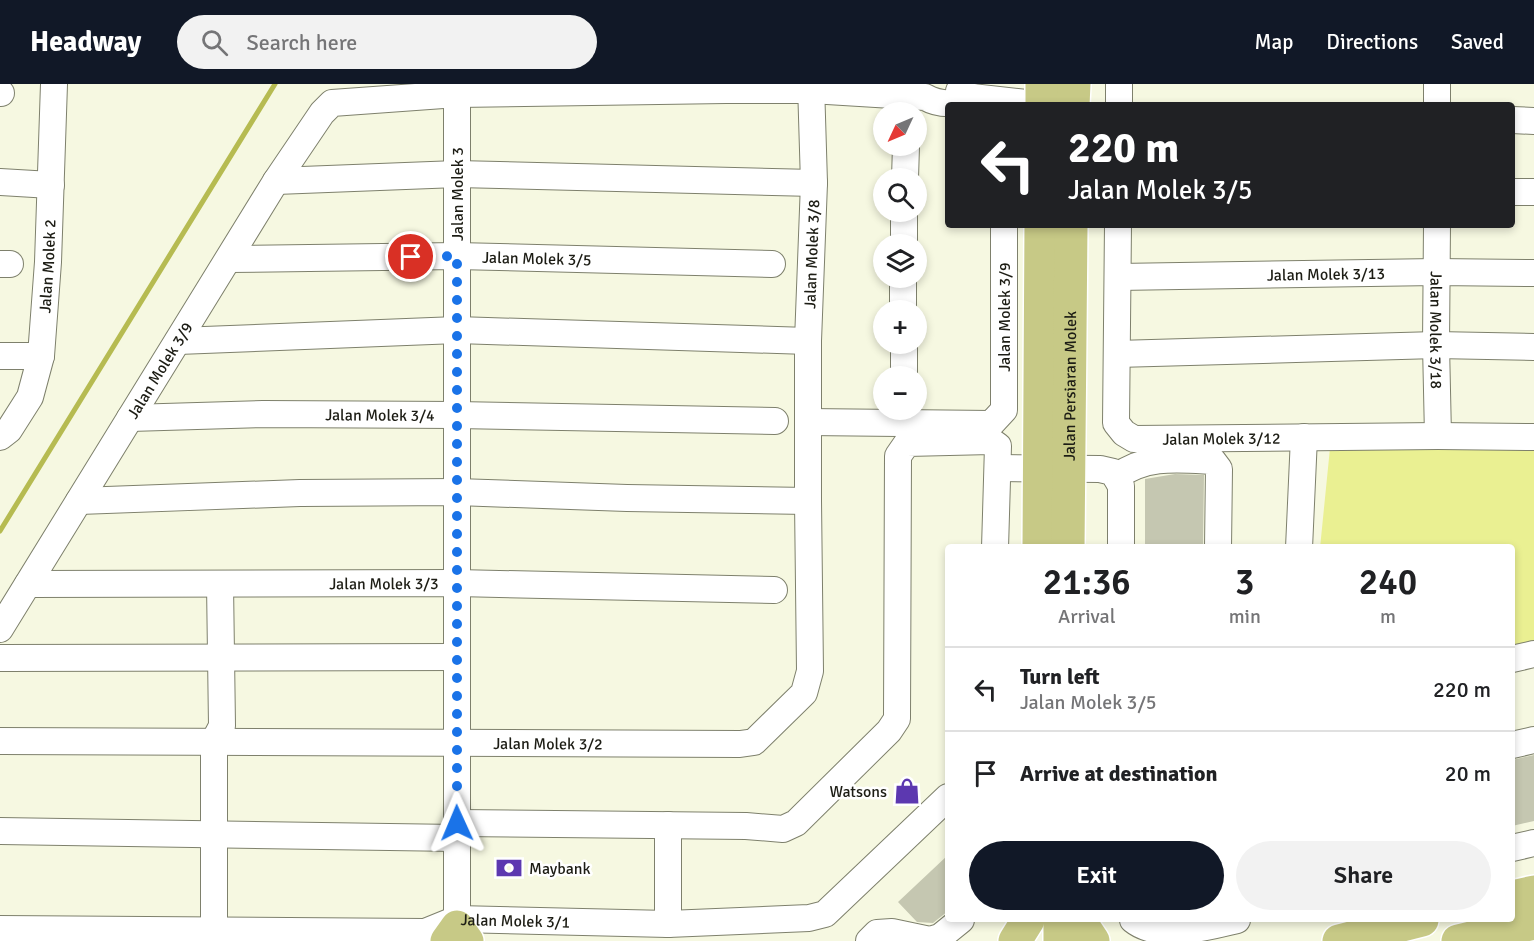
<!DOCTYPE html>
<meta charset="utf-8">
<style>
body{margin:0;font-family:Signika,sans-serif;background:#f2f2f2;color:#202124;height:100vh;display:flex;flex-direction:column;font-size:22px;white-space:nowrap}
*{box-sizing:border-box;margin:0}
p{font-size:20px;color:#757577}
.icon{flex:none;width:33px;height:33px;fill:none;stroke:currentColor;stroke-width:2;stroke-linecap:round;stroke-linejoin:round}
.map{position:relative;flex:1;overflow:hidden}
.details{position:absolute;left:945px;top:460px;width:570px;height:378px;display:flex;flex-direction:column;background:#fff;border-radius:6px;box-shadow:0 3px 9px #0003}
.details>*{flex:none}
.guide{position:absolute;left:945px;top:18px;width:570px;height:126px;border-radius:6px;box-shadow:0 3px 9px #0003;background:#202124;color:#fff;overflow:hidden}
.needle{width:39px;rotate:226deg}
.fabs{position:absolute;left:873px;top:18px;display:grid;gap:12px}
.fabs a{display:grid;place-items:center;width:54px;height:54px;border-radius:50%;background:#fff;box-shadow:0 3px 9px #0003;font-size:30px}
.pin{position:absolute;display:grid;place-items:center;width:51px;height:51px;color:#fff;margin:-26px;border:3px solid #fff;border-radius:50%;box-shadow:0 2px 6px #0007}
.me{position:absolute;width:66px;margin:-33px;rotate:359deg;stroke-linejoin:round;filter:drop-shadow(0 0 4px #0008)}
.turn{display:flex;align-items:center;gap:21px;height:126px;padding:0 24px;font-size:27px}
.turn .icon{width:78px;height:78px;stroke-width:2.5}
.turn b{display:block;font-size:42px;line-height:51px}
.eta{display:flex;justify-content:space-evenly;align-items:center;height:102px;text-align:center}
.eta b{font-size:36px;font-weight:600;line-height:42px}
.primary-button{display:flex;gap:12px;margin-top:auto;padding:12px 24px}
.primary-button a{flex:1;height:69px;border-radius:36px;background:#111827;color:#fff;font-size:24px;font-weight:600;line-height:69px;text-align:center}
.primary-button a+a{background:#f2f2f2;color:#202124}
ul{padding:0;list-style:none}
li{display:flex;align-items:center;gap:18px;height:84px;padding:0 24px;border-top:2px solid #e0e0e0}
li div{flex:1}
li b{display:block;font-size:22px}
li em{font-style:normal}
header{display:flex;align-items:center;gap:36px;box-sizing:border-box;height:84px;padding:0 30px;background:#111827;color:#fff}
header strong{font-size:28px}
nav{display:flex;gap:33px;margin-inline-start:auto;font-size:21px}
.search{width:420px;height:54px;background:#f2f2f2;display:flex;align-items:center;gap:15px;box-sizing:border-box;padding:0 21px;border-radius:33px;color:#757577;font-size:22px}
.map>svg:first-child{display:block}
.green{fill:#eaf092}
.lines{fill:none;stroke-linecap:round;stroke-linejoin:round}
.stream{stroke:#b6bb51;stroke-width:5}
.building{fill:#c5c7b1}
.minor-casing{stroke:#7e806c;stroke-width:28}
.major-casing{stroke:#fff;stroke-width:36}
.minor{stroke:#fff;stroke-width:26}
.major{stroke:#c7c986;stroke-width:33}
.route{stroke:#1a73e8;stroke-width:10;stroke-dasharray:0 18}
.labels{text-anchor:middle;stroke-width:5;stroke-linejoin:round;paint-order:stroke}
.street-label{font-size:16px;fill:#1d1d15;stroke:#fff}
.poi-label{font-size:16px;fill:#1d1d15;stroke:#fff;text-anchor:end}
</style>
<header>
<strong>Headway</strong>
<div class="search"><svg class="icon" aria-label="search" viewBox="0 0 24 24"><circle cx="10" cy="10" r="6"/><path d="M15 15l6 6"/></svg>Search here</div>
<nav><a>Map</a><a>Directions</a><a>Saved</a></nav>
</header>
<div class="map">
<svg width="1534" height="857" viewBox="0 0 1534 857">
<rect width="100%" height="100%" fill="#f6f8e1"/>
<path class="green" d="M1330,364H1534V560L1512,565V464H1320Z"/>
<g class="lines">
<path class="stream" d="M0,447L275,0"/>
</g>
<path class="building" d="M1175,390L1204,391L1203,464H1145V395Z
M1534,671V737L1512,742V676Z
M948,771V827L933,839L917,838L898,818Z"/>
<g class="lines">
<g class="minor-casing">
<g id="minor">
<path d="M1437,0V21"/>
<path d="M959,7L972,13L1045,21"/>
<path d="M0,9H1"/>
<path d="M457,10V853"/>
<path d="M1119,21V0"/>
<path d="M1512,36L1534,37"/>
<path d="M905,94L906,62"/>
<path d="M276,97L457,90L814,99"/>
<path d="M0,98L51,101"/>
<path d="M1512,108H1534"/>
<path id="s1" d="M1118,141L1116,339L1124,349L1134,355L1438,352L1534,353"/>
<path id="s2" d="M1437,141L1436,261L1438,352"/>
<path d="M904,160V128"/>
<path id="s3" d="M229,175L457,172L772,180"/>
<path d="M0,180H10"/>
<path id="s4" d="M1118,193L1436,188L1534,189"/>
<path d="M903,226V194"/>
<path d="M178,257L457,246L808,257"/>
<path d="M904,260V292"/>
<path d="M1117,270L1436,261L1534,263"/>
<path d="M0,272H41"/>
<path id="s5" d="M130,334L263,330L457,331L775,337"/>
<path d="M808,338L991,340L1004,326V141"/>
<path id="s6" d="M0,353L9,346L30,313L41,272L48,178L54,0"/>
<path d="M998,384L1100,385L1113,388L1121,402V464"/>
<path d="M1116,393C1146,371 1177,375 1213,377L1219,385L1218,464"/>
<path d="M79,417L300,409L457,408L627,414L808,417"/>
<path d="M1299,464L1304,353"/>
<path id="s7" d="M28,500L457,499L774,506"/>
<path id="s8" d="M0,545L276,97L322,29L332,19L457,10L726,6H811L925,13C939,21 958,22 972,13"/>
<path d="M0,574L457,573"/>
<path d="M1512,575L1534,570"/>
<path id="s9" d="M0,657L740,660L754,658L804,609L810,587L808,417V257L814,99L811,0"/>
<path d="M1512,661L1534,656"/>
<path d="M457,739L746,742L783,745L796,739L889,647L897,635L898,372L907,359L991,357L998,362L995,464"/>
<path d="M0,747L457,754"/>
<path d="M1512,764L1534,759"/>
<path d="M1133,836C1159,857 1207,843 1237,836"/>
<path d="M668,840V741"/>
<path id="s10" d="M0,845L425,848L457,835L668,840L809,834L825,830L948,713"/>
<path d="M214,845V657L222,642L220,500"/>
<path d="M869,857L877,849L892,848L930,856L940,853L961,836"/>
</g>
</g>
<g class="major-casing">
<g id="major">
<path d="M1042,21V0"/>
<path d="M1073,21L1074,0"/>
<path d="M1039,464L1041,141"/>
<path id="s11" d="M1068,464L1071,141"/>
<path d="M1512,813L1534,808"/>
<path d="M1079,836L1093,857"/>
<path d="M447,857L457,843L467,857"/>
<path d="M1015,857L1028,836"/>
<path d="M1060,857V836"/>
<path d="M1339,857L1422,836"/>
<path d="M1458,857L1534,839"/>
</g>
</g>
<use href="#minor" class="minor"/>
<use href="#major" class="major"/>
</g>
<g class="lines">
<path class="route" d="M411,173L457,172V739"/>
</g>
<defs>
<g id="shop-bare" transform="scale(2.07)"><path d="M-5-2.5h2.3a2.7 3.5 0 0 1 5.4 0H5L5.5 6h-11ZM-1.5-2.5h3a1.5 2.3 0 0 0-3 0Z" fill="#5c38b0" stroke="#fff" stroke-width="2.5" paint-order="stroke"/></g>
<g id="bank-bare" transform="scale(2.07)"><path d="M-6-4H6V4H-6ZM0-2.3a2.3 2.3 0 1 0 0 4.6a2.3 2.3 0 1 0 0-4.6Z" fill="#5c38b0" stroke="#fff" stroke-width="2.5" paint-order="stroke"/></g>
</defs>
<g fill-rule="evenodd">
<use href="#shop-bare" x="907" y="707"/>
<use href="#bank-bare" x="509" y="784"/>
</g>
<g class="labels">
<g class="street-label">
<text transform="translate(457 110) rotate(-90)" y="6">Jalan Molek 3</text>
<text dy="6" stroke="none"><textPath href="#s9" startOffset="1264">Jalan Molek 3/8</textPath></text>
<text dy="6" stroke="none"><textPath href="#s3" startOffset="308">Jalan Molek 3/5</textPath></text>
<text dy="6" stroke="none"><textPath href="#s6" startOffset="183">Jalan Molek 2</textPath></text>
<text dy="6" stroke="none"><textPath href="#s4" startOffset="208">Jalan Molek 3/13</textPath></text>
<text transform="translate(1004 233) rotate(-90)" y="6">Jalan Molek 3/9</text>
<text dy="6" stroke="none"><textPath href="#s2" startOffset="105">Jalan Molek 3/18</textPath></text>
<text dy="6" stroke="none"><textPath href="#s8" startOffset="304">Jalan Molek 3/9</textPath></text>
<text dy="6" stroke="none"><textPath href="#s11" startOffset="162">Jalan Persiaran Molek</textPath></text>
<text dy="6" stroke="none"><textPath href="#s5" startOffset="250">Jalan Molek 3/4</textPath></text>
<text dy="6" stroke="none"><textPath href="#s1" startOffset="310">Jalan Molek 3/12</textPath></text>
<text dy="6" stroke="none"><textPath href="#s7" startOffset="356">Jalan Molek 3/3</textPath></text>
<text dy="6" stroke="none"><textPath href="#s9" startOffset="548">Jalan Molek 3/2</textPath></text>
<text dy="6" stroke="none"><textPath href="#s10" startOffset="518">Jalan Molek 3/1</textPath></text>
</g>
<g class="poi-label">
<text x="887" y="713">Watsons</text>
<text x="529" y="790" text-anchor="start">Maybank</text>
</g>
</g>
</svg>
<div class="fabs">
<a><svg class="needle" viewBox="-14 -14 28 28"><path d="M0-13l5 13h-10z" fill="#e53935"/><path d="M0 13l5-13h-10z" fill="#757577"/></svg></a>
<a><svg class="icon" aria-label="search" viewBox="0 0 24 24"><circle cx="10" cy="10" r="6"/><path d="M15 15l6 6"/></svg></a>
<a><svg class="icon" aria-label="layers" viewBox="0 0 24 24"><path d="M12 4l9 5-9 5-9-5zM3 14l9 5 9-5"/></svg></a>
<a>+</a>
<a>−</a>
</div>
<div class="pin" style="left:411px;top:173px;background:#d93025"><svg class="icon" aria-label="arrive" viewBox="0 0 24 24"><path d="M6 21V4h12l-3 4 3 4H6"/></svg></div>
<svg class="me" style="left:457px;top:739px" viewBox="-20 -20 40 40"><path d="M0-17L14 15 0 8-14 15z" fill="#1a73e8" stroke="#fff" stroke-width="4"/></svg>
<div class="guide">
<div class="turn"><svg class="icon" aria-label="left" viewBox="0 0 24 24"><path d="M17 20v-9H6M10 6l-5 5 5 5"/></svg><div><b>220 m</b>Jalan Molek 3/5</div></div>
</div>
<section class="details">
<div class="eta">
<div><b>21:36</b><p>Arrival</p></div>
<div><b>3</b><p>min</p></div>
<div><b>240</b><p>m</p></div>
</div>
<ul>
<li><svg class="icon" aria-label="left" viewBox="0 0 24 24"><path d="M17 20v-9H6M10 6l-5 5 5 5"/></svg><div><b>Turn left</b><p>Jalan Molek 3/5</p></div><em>220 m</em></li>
<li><svg class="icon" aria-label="arrive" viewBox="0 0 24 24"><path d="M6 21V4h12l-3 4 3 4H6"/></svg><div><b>Arrive at destination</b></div><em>20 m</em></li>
</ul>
<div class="primary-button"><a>Exit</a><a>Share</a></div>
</section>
</div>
